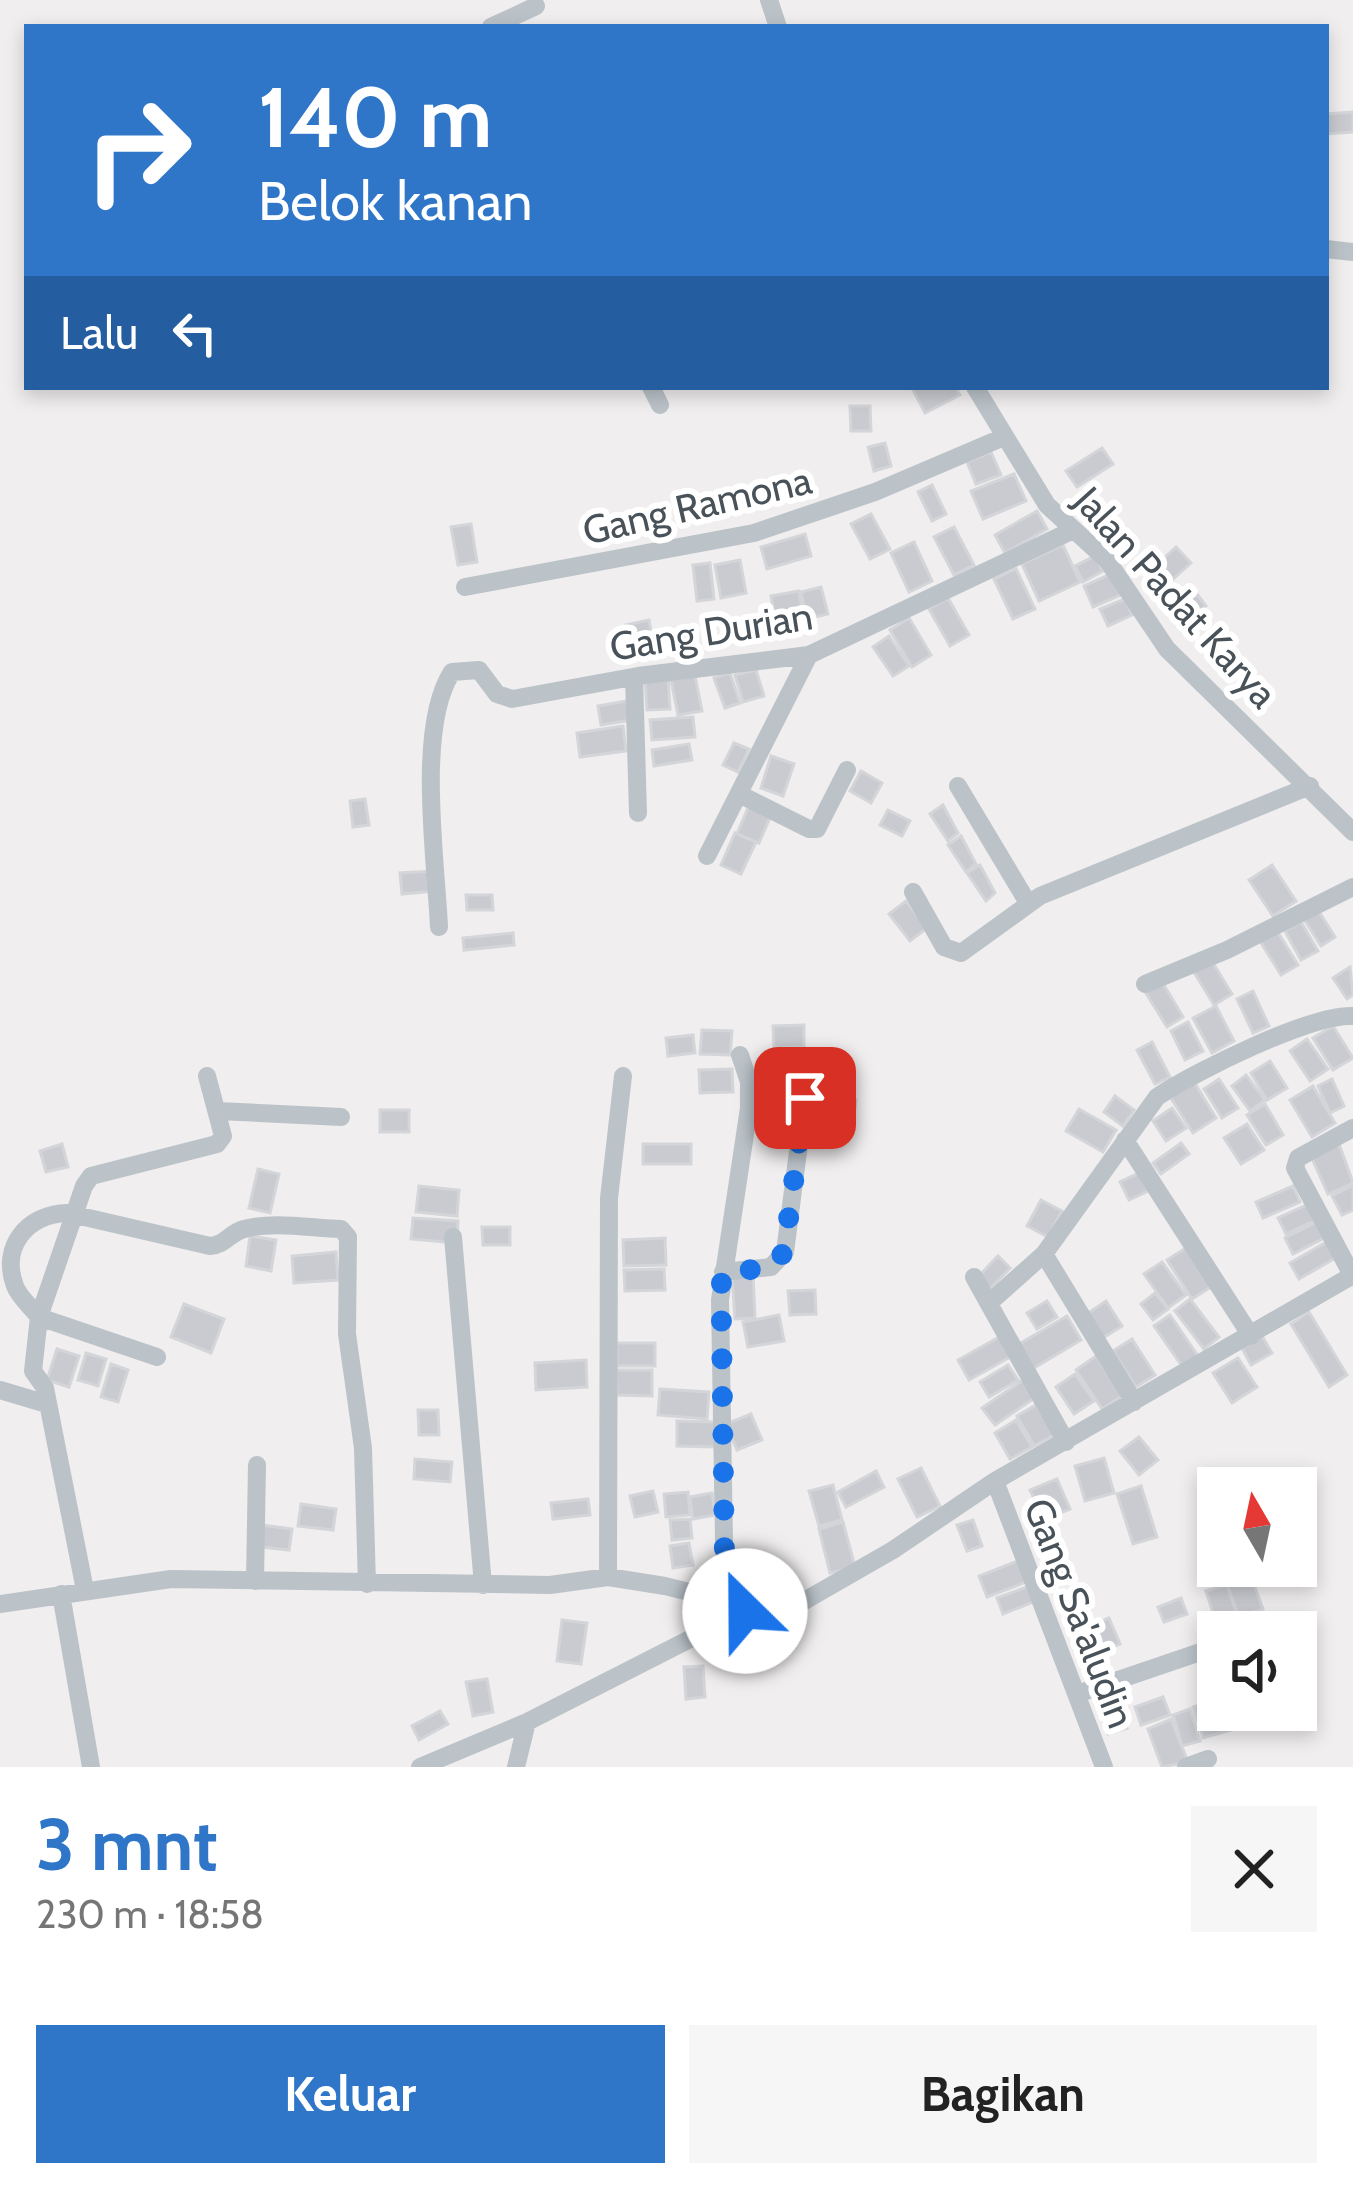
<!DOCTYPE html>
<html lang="id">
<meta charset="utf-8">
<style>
body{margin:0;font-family:Cabin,sans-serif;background:#f6f6f6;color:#222;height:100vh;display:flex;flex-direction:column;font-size:45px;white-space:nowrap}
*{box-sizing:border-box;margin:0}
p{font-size:39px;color:#767676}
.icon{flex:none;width:66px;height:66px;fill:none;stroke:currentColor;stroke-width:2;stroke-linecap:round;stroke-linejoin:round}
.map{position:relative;height:1767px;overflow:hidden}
.panel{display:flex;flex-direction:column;background:#fff;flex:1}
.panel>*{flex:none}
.banner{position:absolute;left:24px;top:24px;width:1305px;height:366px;border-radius:0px;box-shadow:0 6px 18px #0003;background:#2f76c9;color:#fff;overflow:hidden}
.needle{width:78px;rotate:351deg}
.buttons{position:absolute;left:1197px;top:1467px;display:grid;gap:24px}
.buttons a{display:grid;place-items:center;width:120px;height:120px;border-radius:0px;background:#fff;box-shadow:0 6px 18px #0003;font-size:60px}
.pin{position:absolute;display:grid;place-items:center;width:102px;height:102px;color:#fff;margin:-51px;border-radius:24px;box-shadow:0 6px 18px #0006}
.me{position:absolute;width:132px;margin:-66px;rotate:337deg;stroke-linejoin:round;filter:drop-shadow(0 0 9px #0008)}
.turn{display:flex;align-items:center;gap:42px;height:252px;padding:0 36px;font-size:54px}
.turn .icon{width:156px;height:156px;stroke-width:2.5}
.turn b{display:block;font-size:84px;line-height:102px}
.then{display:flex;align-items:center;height:114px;padding:0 36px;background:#0003;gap:24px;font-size:45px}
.round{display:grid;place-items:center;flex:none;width:126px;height:126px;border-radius:0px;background:#f6f6f6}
.headline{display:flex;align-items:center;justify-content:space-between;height:204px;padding:0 36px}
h1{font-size:72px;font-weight:700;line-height:90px;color:#2f76c9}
.cta{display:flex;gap:24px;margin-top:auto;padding:24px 36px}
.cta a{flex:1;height:138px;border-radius:0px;background:#2f76c9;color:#fff;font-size:48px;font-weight:700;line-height:138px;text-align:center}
.cta a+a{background:#f6f6f6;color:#222}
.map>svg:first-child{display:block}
.building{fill:#c9cbd0;stroke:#d3d5d9;stroke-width:3}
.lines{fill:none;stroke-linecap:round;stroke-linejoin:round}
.minor{stroke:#bbc3c9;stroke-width:18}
.route{stroke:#1a73e8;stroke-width:21;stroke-dasharray:0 37.8}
.labels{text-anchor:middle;stroke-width:12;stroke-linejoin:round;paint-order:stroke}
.street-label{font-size:39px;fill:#495259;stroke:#fff}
</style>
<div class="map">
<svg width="1353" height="1767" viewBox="0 0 1353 1767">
<rect width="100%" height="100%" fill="#f0eeee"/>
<path class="building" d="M1353,112V132L1326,134V114Z
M919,387H955L960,395L925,413L913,390Z
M850,406H870L871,431H851Z
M885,443L891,466L874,471L868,447Z
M1102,448L1113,464L1077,487L1066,471Z
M991,452L1001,475L976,484L967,462Z
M1014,474L1026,501L983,519L971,491Z
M932,485L946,514L932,521L918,492Z
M1037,511L1047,529L1005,553L995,535Z
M871,514L890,549L870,559L851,524Z
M471,524L477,562L458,565L451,527Z
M954,527L974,565L954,575L934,537Z
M805,534L811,556L767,569L761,547Z
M914,542L932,581L909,592L891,553Z
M1063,545L1080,582L1039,601L1022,564Z
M1176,547L1191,563L1171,581L1156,565Z
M1095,556L1103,571L1083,582L1075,566Z
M740,560L746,593L721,598L715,565Z
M710,563L714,599L697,601L693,565Z
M1016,569L1035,609L1013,619L994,579Z
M1113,573L1123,594L1093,607L1084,586Z
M821,587L828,614L807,619L801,592Z
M799,591L804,624L777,629L771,596Z
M1197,594L1206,606L1184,623L1174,612Z
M948,598L969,635L950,646L929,609Z
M1125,599L1132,615L1108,626L1100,609Z
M909,618L931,655L912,667L890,630Z
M649,620L654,650L631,654L626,625Z
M889,636L909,666L893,676L873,647Z
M756,670L764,696L743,702L735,675Z
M730,673L740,703L725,708L714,678Z
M695,676L702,711L678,715L671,680Z
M668,678L670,709L647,710L645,679Z
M627,701L631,720L601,725L598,706Z
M693,717L695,737L652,740L650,720Z
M623,726L626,751L580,757L577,733Z
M734,743L749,749L738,772L723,765Z
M689,744L692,760L654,766L652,750Z
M771,756L794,764L783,796L761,788Z
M861,771L882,783L871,803L850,791Z
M365,799L369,825L353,827L350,801Z
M750,803L772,813L759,843L737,834Z
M943,805L958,833L948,841L930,814Z
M888,810L910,821L902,836L880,825Z
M735,833L756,842L741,874L721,865Z
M961,836L976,864L966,872L948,845Z
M980,865L995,893L986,901L967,873Z
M1272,865L1296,901L1273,916L1249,880Z
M434,871L436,891L402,894L400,873Z
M466,895H492L493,910H467Z
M906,901L927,928L910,941L889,914Z
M1316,907L1335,937L1321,946L1302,916Z
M1301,922L1318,951L1301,960L1285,931Z
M1277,931L1298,965L1281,975L1260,941Z
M513,933L514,945L464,950L463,938Z
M1210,958L1232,994L1214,1005L1192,969Z
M1350,967L1353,995L1347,999L1333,978Z
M1161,980L1183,1017L1167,1027L1144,990Z
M1253,991L1269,1026L1253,1033L1237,999Z
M1216,1006L1234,1041L1212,1053L1193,1018Z
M1188,1022L1203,1051L1185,1060L1171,1031Z
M804,1025V1047L774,1048L773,1026Z
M1333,1026L1353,1058L1333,1070L1313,1038Z
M702,1030L732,1031L730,1055L700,1054Z
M693,1035L695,1053L668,1056L666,1038Z
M1307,1039L1328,1069L1310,1081L1290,1051Z
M1152,1042L1170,1077L1155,1084L1137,1050Z
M1270,1061L1287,1088L1267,1100L1251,1073Z
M732,1069L733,1092L700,1093L699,1070Z
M1246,1075L1265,1100L1250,1111L1232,1086Z
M1191,1077L1216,1118L1193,1133L1167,1092Z
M1219,1079L1238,1108L1222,1118L1204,1089Z
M1332,1079L1344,1106L1330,1113L1318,1086Z
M1313,1086L1335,1123L1312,1137L1290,1100Z
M823,1096L856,1100L852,1129L820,1126Z
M1115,1096L1134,1110L1123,1126L1104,1112Z
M1265,1104L1283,1135L1266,1145L1247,1115Z
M1172,1108L1186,1128L1166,1141L1153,1121Z
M1079,1109L1116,1130L1103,1152L1066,1131Z
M380,1110H409V1132H380Z
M1247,1124L1264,1150L1241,1164L1224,1138Z
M1181,1143L1189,1154L1161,1174L1153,1163Z
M62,1144L68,1167L46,1172L40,1151Z
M643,1144H691V1164H643Z
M1339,1144L1353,1183L1328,1194L1311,1156Z
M258,1169L279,1174L270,1213L249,1208Z
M1139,1173L1148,1191L1129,1200L1120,1182Z
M1353,1185V1210L1342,1215L1332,1196Z
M419,1186L459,1190L457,1216L416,1212Z
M1293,1186L1300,1202L1263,1218L1256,1202Z
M1041,1200L1062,1211L1048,1237L1027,1226Z
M1311,1203L1318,1219L1286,1234L1278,1218Z
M413,1218L458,1221L457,1243L411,1239Z
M1319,1221L1326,1237L1293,1254L1285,1238Z
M482,1227H510V1245H483Z
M250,1236L276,1240L271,1271L246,1266Z
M665,1238L666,1265L624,1266L623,1240Z
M1330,1240L1339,1256L1299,1279L1290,1263Z
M1189,1246L1214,1285L1192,1299L1167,1260Z
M336,1252L338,1280L294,1283L292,1256Z
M998,1256L1010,1268L990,1289L978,1277Z
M1162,1262L1186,1295L1168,1308L1144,1274Z
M664,1269L665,1290L625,1291L624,1270Z
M753,1274L755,1318L735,1319L732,1275Z
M815,1290L816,1314L790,1315L788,1291Z
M1155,1293L1168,1309L1153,1320L1141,1304Z
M1190,1299L1219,1337L1204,1349L1175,1311Z
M1047,1301L1057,1317L1037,1329L1027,1313Z
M1106,1301L1122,1326L1103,1338L1087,1314Z
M184,1304L224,1319L211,1353L171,1337Z
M1309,1312L1347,1375L1329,1387L1291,1324Z
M779,1315L784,1341L748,1347L743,1322Z
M1170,1315L1198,1356L1182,1366L1154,1326Z
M1067,1316L1081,1340L1034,1368L1019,1344Z
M1001,1336L1012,1356L969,1380L958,1360Z
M1262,1336L1272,1353L1251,1365L1242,1348Z
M1132,1339L1155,1375L1136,1387L1113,1351Z
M617,1343H655V1366H617Z
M57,1349L79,1356L69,1387L47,1380Z
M86,1353L106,1359L98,1386L78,1380Z
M1096,1356L1122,1396L1102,1409L1076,1370Z
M1238,1358L1257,1387L1232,1403L1213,1373Z
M586,1360L587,1387L536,1390L535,1363Z
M111,1364L128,1370L118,1402L101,1397Z
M1008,1365L1018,1380L989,1397L980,1382Z
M616,1370H652V1396L617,1395Z
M1075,1374L1094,1401L1074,1414L1056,1387Z
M1023,1380L1036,1397L995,1425L982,1408Z
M660,1389L709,1392L707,1419L658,1415Z
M1036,1405L1054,1435L1034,1446L1017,1416Z
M418,1410H438L439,1435H419Z
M751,1414L762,1440L737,1450L726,1424Z
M1016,1420L1032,1447L1010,1459L995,1433Z
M677,1421L716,1422L715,1447L677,1446Z
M1139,1437L1158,1460L1139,1475L1120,1451Z
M1104,1458L1114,1493L1085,1501L1075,1466Z
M415,1459L452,1462L450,1482L414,1479Z
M921,1468L940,1506L917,1517L898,1479Z
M876,1471L884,1487L846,1507L838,1492Z
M1057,1479L1070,1509L1044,1520L1030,1490Z
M833,1485L842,1520L819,1526L809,1491Z
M1141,1486L1157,1537L1133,1544L1117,1494Z
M653,1491L658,1512L635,1517L630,1496Z
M688,1492L690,1515L666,1517L664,1494Z
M712,1493L715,1515L693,1519L690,1497Z
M588,1499L590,1515L553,1519L551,1503Z
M301,1504L336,1509L333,1530L298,1526Z
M690,1519L692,1538L672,1540L670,1520Z
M973,1520L982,1546L967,1551L957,1525Z
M843,1522L855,1567L830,1573L819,1529Z
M254,1524L292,1529L289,1550L251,1546Z
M689,1543L693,1565L673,1568L670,1546Z
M1023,1559L1031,1580L987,1597L979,1576Z
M1247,1566L1263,1609L1239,1617L1221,1568Z
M1227,1585L1237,1615L1216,1622L1206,1591Z
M1027,1587L1033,1602L1003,1614L997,1598Z
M1181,1598L1187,1614L1164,1622L1158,1607Z
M1109,1618L1120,1644L1101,1652L1090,1626Z
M562,1620L587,1623L581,1664L557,1661Z
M1089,1635L1101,1665L1084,1672L1072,1642Z
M703,1666L705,1697L686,1699L684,1667Z
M487,1679L493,1712L473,1716L466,1682Z
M1114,1690L1127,1728L1108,1734L1096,1696Z
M1163,1697L1170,1715L1141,1725L1135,1707Z
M1218,1699V1710H1224L1231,1730L1203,1738L1193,1707Z
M1190,1709L1200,1741L1182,1746L1173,1715Z
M440,1711L448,1724L419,1740L412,1726Z
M1171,1719L1188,1762L1162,1767L1148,1729Z"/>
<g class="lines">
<path class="minor" d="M769,0L778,27
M491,27L536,6
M1326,249L1353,252
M651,387L660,405
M975,387L1047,505L1107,560L1167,649L1353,832
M465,587L754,533L875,492L1004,437
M634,677L638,813
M958,786L1028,903
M739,794L809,829H817L847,770
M707,856L809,655
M913,892L944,947L961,953L1040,896L1310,786
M439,927C436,860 416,727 452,672L479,670L497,694L512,699L638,676L809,655L1071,531
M1145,984L1227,950L1353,887
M218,1111L341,1117
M1125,1140L1251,1336
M453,1237L483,1585
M1044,1254L1134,1402
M723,1272L771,1267L785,1252L810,1059
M1352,1275L1295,1168L1298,1158L1353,1128
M974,1277L1066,1442
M989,1303L1044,1254L1157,1097C1194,1072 1311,1014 1353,1016
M157,1357L39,1317L84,1186L91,1176L217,1144L223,1136L207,1076
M0,1390L47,1404
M995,1481L1104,1767
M608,1577L609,1198L623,1076
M255,1581L257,1465
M85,1590L45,1388L33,1371L39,1317C32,1308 19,1297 15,1286C0,1246 28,1214 67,1213L210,1246C226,1245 229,1233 244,1229C273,1221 310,1228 341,1229L348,1237L347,1334L363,1448L367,1584
M61,1594L91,1767
M725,1601L720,1300L749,1108V1082L740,1055
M0,1604L171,1579L550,1585L608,1577L665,1586L725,1601L745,1611L792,1608L893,1550L995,1481L1353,1275
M1077,1694L1218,1646
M420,1767L527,1722L745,1611
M516,1767L527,1722
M1186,1767L1208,1759"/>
</g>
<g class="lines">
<path class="route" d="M745,1611L725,1601L721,1286L723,1273L772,1267L784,1252L805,1098"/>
</g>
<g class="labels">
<g class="street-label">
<text transform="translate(697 505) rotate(-13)" y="14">Gang Ramona</text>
<text transform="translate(1176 597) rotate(48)" y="14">Jalan Padat Karya</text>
<text transform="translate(711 631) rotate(-9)" y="14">Gang Durian</text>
<text transform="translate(1080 1613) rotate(69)" y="14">Gang Sa'aludin</text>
</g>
</g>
</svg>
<div class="buttons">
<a><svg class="needle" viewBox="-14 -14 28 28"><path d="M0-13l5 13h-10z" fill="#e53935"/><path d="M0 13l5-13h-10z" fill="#767676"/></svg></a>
<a><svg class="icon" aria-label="sound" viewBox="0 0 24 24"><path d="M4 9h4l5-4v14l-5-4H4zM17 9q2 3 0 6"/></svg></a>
</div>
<div class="pin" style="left:805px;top:1098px;background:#d93025"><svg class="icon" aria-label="arrive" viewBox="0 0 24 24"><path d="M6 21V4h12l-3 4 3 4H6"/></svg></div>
<svg class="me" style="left:745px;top:1611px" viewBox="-20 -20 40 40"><circle r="19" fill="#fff"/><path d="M0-13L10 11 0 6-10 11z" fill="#1a73e8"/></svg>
<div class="banner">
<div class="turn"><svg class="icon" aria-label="right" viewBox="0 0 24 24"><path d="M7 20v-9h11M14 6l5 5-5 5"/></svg><div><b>140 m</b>Belok kanan</div></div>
<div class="then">Lalu<svg class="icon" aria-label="left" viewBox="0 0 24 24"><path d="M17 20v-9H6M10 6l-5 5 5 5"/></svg></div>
</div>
</div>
<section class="panel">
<div class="headline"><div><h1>3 mnt</h1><p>230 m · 18:58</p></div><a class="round"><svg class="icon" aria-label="close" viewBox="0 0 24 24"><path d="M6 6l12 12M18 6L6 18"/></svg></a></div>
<div class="cta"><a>Keluar</a><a>Bagikan</a></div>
</section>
